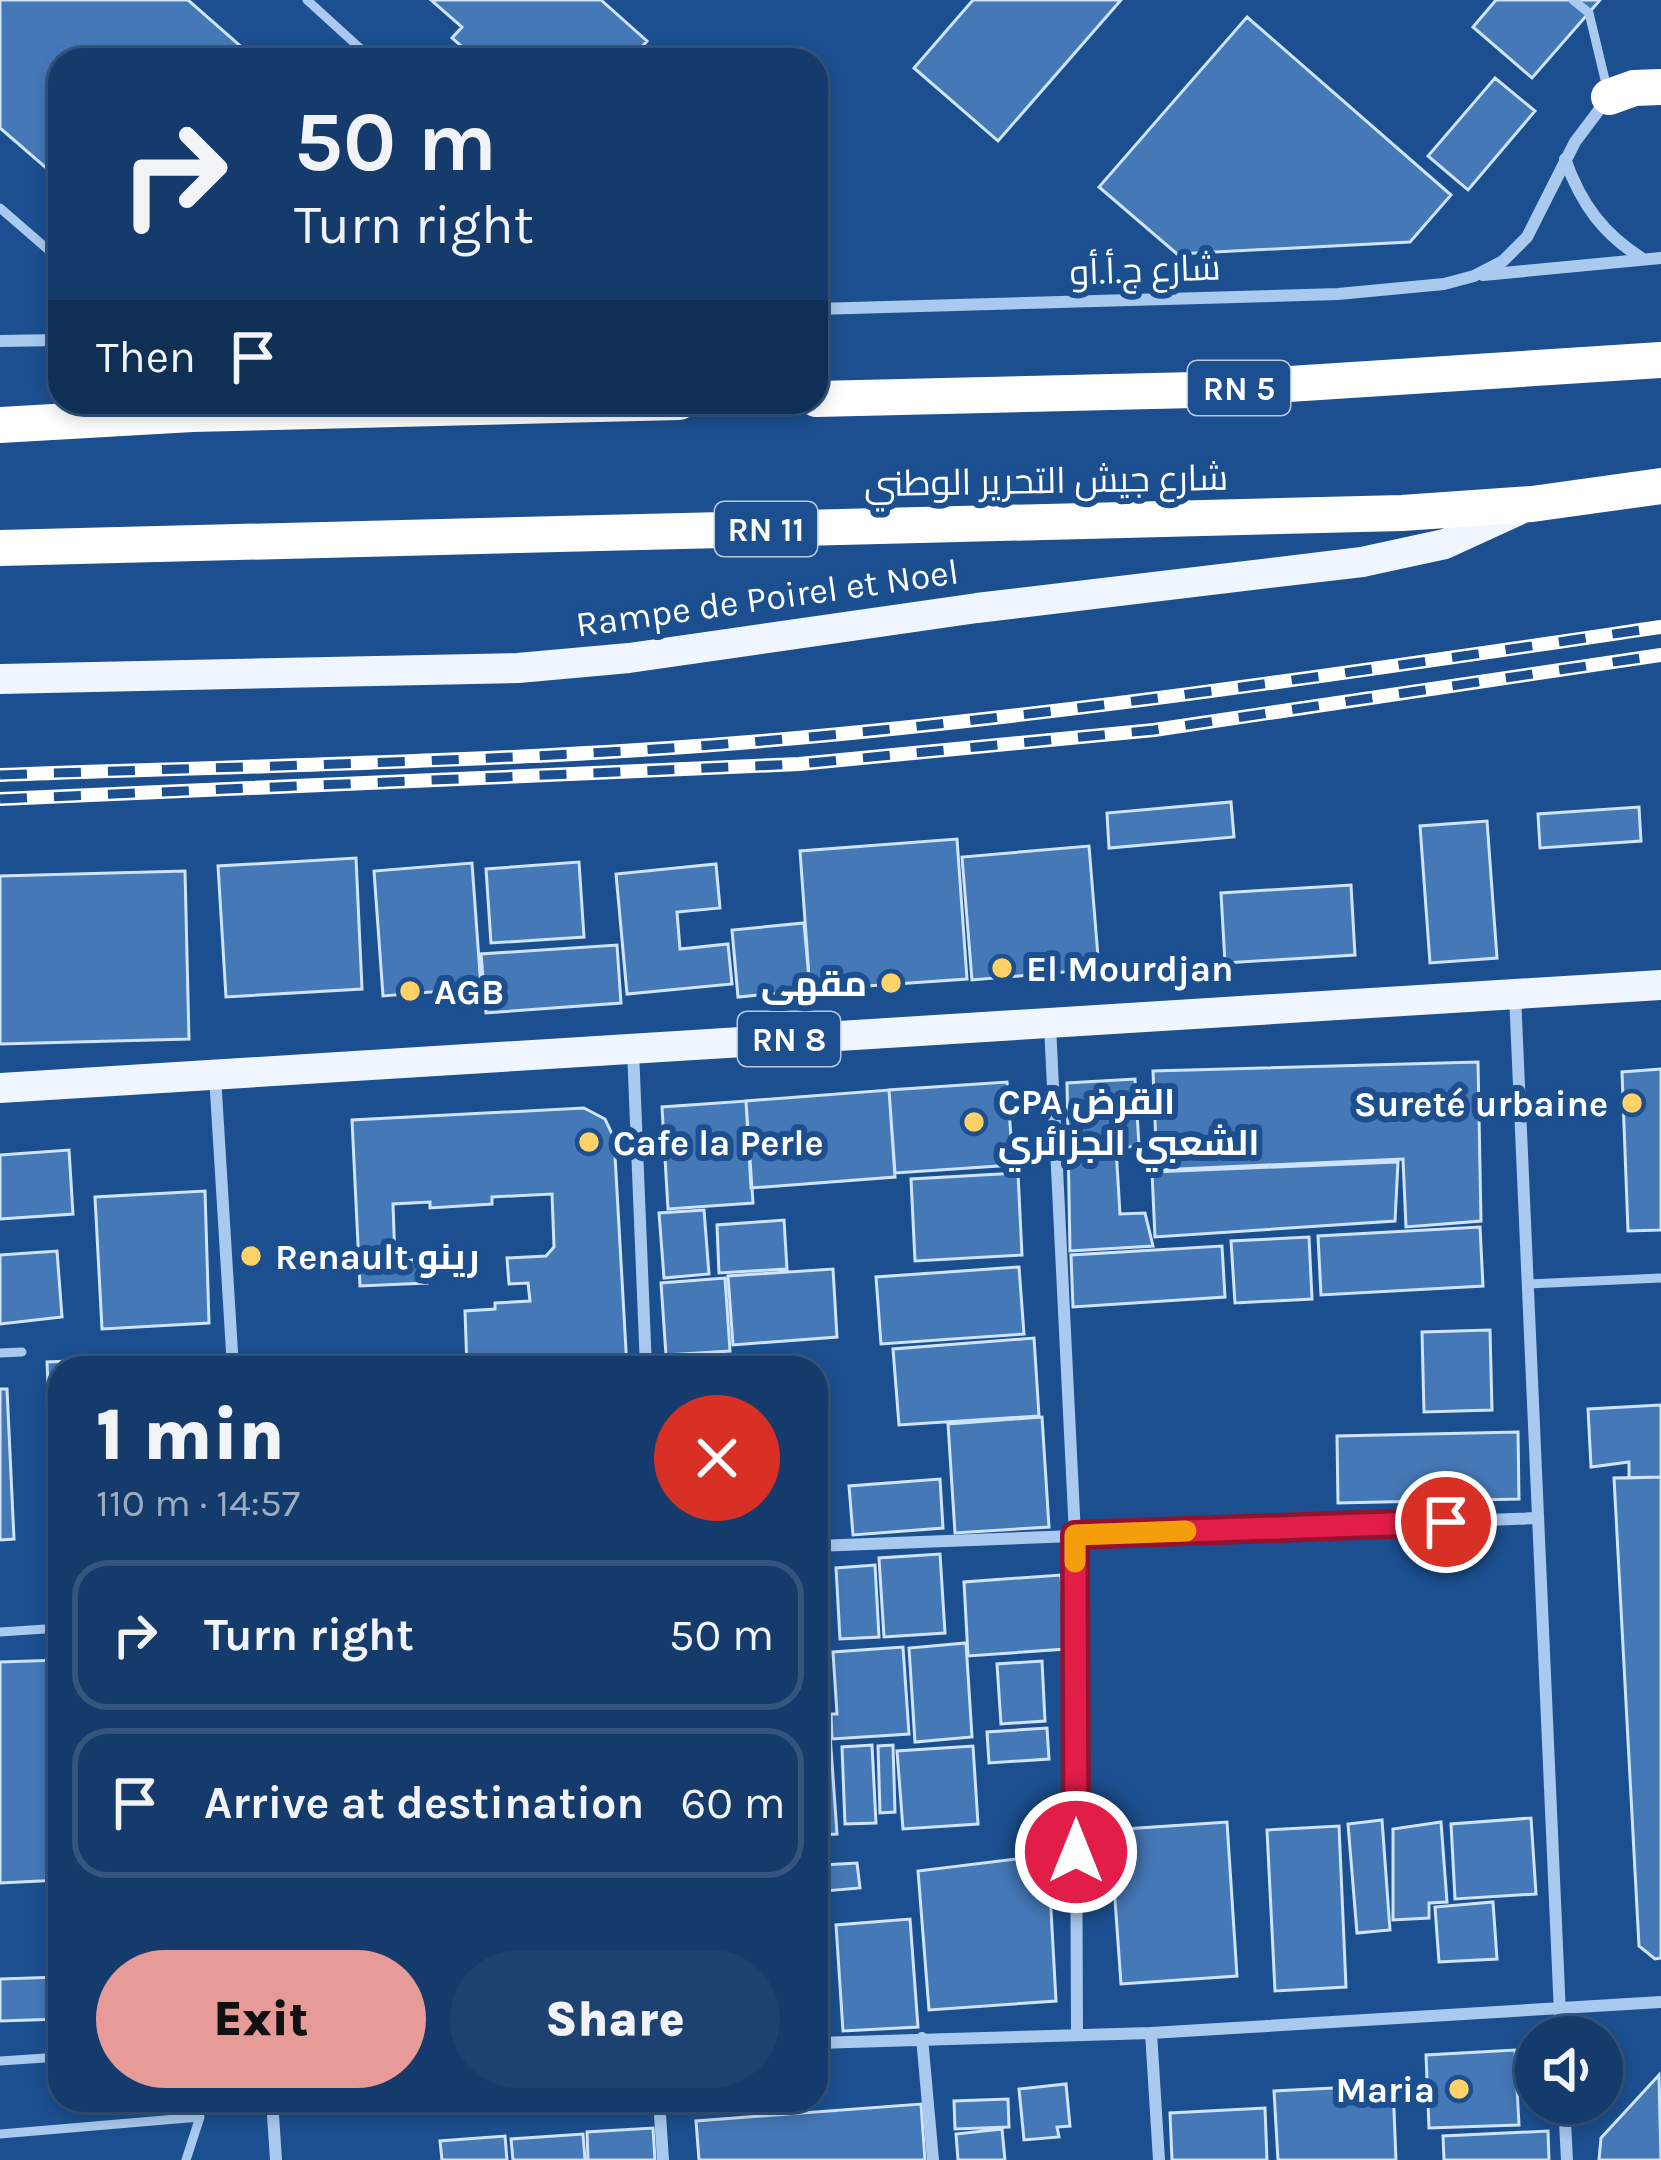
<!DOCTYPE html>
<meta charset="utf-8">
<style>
body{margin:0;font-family:Karla,Cairo,sans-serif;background:#1d4271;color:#f1f3f6;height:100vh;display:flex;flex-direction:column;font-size:45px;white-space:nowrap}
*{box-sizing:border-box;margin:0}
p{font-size:39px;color:#9dadc1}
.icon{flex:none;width:66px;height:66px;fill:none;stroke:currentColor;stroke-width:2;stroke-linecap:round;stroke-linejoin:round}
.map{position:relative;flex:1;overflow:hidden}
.sheet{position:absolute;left:48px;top:1356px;width:780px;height:756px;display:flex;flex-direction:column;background:#143b6b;border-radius:36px;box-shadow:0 6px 18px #0003,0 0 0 3px #33557e}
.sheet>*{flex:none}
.hud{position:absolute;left:48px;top:48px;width:780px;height:366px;border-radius:36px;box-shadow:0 6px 18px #0003,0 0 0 3px #33557e;background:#143b6b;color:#f1f3f6;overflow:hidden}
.tools{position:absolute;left:1515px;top:2016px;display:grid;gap:24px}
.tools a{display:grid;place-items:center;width:108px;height:108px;border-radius:50%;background:#143b6b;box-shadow:0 6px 18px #0003,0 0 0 3px #33557e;font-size:60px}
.pin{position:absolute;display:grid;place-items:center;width:102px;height:102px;color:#fff;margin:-51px;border:6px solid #fff;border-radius:50%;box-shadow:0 3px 12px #0007}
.me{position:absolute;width:132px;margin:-66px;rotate:0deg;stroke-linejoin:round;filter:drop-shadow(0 0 9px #0008)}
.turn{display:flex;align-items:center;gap:42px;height:252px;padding:0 48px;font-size:54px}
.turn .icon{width:156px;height:156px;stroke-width:2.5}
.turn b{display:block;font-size:84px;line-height:102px}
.then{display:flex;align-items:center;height:114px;padding:0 48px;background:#0003;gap:24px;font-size:45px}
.round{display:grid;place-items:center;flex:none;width:126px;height:126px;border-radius:63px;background:#1d4271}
.head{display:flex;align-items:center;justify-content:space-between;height:204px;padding:0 48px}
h1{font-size:72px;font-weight:800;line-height:90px}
.action{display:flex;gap:24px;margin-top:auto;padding:24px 48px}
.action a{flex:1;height:138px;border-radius:72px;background:#e69b98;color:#111;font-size:48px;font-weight:800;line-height:138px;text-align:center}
.action a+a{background:#1d4271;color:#f1f3f6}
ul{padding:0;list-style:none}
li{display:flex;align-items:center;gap:36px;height:150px;margin:0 24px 18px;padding:0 24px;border:6px solid #33557e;border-radius:36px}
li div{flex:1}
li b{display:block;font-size:45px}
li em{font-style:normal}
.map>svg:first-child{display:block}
.building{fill:#4478b7;stroke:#cfe3fa;stroke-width:3}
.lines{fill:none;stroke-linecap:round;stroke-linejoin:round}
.service{stroke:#a9c9ee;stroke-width:9}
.minor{stroke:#a9c9ee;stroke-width:12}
.primary{stroke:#f0f6ff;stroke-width:30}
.motorway{stroke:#fff;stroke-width:36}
.rail-casing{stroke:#fff;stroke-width:14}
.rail{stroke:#1b4f8f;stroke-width:9;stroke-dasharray:27;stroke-linecap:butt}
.route-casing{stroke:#92132f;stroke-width:30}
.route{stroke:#e11d48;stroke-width:21}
.slow{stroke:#f59e0b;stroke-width:21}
.poi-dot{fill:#ffd166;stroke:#1b4f8f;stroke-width:4.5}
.labels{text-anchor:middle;stroke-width:12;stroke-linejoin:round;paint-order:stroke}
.shield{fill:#1b4f8f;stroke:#bbcadd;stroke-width:3}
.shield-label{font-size:33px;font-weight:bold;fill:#fff}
.street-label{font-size:36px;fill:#fff;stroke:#1b4f8f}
.poi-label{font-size:36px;font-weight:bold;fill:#fff;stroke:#1b4f8f;text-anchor:start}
</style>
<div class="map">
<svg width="1661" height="2160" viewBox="0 0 1661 2160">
<rect width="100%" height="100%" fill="#1b4f8f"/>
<path class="building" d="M0,0H188L244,49L234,60H60V180L0,128Z
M431,0H601L647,41L630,60H477L452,38L462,27Z
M973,0H1121L998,141L914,68Z
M1496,0H1600L1532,78L1473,27Z
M1247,17L1451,195L1410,242L1177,254L1099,187Z
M1495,78L1535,111L1468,190L1428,156Z
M1231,802L1234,837L1109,848L1107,813Z
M1639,807L1641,841L1540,848L1538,814Z
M1487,821L1497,958L1430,963L1420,826Z
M957,839L967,979L810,990L800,851Z
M1089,846L1099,969L972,980L962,857Z
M356,858L362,989L226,997L218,866Z
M579,862L584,937L491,943L486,869Z
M472,863L481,988L383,996L374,871Z
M716,864L720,908L677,912L680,949L728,944L732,984L627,994L616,874Z
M185,871L189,1039L0,1044V876Z
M1351,885L1355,955L1225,963L1221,893Z
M804,923L810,990L738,997L732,930Z
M617,945L621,1003L486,1013L481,954Z
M1478,1062L1481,1221L1406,1227L1403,1159L1157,1170L1153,1071Z
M1661,1069V1230L1628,1231L1622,1072Z
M1135,1079L1139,1146L1116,1148L1120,1214L1145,1213L1153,1246L1070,1251L1067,1083Z
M1007,1082L1013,1165L895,1173L889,1090Z
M889,1090L895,1177L751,1188L746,1101Z
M746,1101L753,1203L668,1209L662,1107Z
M584,1108L605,1119L614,1138L627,1368H467L465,1311L495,1309V1303L530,1301L528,1283L509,1284L507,1258L546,1256L554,1247L552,1194L492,1197V1204L430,1208V1202L393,1204L395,1261L425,1259L427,1283L360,1286L352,1120Z
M69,1150L73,1214L0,1219V1155Z
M1398,1162L1395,1221L1155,1237L1152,1172Z
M1018,1173L1022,1255L915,1261L911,1179Z
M205,1191L209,1323L102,1329L95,1197Z
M704,1210L709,1274L664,1278L659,1213Z
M784,1220L787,1269L719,1273L717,1225Z
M1480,1227L1483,1286L1321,1295L1318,1236Z
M1309,1237L1312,1299L1235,1303L1231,1241Z
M1222,1246L1225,1297L1073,1307L1071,1255Z
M57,1251L62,1317L0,1324V1255Z
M1019,1267L1024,1334L881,1344L876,1277Z
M833,1269L837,1337L733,1345L728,1276Z
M725,1278L730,1351L666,1355L661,1283Z
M1490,1330L1492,1410L1424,1412L1422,1332Z
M1034,1338L1039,1416L899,1425L893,1349Z
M192,1356L193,1368H60V1527H54L47,1362Z
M0,1389H7L14,1539L0,1540Z
M1661,1405V1477L1629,1478V1462L1591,1467L1588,1409Z
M1042,1417L1049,1527L955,1533L948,1424Z
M1518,1432L1519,1499L1338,1503L1337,1436Z
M1661,1477V1958L1655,1959L1639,1946L1614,1478Z
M940,1479L943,1528L853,1535L849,1486Z
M940,1554L945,1633L884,1637L879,1558Z
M875,1565L879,1637L840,1639L836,1568Z
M1061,1575L1066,1649L968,1656L964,1582Z
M816,1590H820L837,1834L816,1835Z
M966,1643L972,1737L915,1742L909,1648Z
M903,1647L909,1734L832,1739L831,1714H837L833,1652Z
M60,1660V1880L0,1883V1662Z
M1042,1661L1045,1721L1001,1724L997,1664Z
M1047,1728L1049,1759L989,1763L987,1732Z
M872,1745L876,1823L845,1824L842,1747Z
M893,1745L895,1812L880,1813L878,1746Z
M973,1746L978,1824L903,1829L897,1751Z
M1531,1818L1536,1894L1455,1899L1451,1824Z
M1382,1820L1390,1930L1357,1933L1348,1824Z
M1227,1822L1237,1976L1121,1984L1110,1830Z
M1441,1822L1447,1902L1429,1903V1918L1393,1920V1829Z
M1339,1826L1346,1987L1275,1991L1267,1830Z
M1048,1855L1056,2001L929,2010L918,1871Z
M857,1863L860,1888L825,1891L823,1865Z
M1493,1902L1497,1959L1439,1962L1435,1907Z
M910,1919L918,2027L843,2031L836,1925Z
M60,1977V2019L0,2021V1979Z
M1515,2050L1519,2125L1429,2128L1426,2055Z
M1659,2075L1661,2160H1599L1601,2138Z
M1066,2084L1070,2126L1057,2127L1059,2137L1024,2140L1019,2089Z
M1393,2085L1396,2160H1278L1274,2091Z
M1008,2099L1009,2127L955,2129L954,2101Z
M921,2104L925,2160H699L696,2121Z
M1265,2108L1267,2160H1172L1170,2113Z
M653,2128L655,2160H588L587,2132Z
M1002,2129L1005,2160H958L956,2134Z
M1548,2131L1549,2160H1444L1443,2136Z
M583,2134L585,2160H513L511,2139Z
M505,2136L507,2160H442L440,2141Z"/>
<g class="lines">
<path class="service" d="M307,0L373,60
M1573,0L1589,13L1607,88
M0,208L60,260
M1528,1284L1661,1278
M0,1353L22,1352
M0,1632L60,1628
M0,2061L60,2057
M0,2134L200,2117
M186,2160L200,2117L192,2100"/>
<path class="minor" d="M1565,159C1581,204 1603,234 1643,259
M1483,275L1661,258
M816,309L1338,294L1444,284L1474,276L1503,261L1527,237L1575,142L1608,98
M0,341L60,340
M1515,995L1561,2037
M1050,1026L1075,1535L1077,2033
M633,1050L646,1368
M215,1076L233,1368
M816,1546L1538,1518
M1151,2033L1159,2160
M922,2038L933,2160
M816,2043L1151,2033L1661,2002
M272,2100L276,2160
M659,2100L663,2160
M1564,2103L1567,2160"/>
<path class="primary" d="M0,679L518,668L629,658L977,608L1362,562L1445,544L1521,509
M0,1088L1661,985"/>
<path class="motorway" d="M1609,97L1634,88L1661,87
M816,399L1195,390L1661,360
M0,425L192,414L679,402
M0,548L1402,513L1532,504L1661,486"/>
<g class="rail-casing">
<path id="rail" d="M0,775C266,765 533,762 797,738C1087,712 1374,669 1661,627
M0,799L799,764L1154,730L1661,655"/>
</g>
<use href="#rail" class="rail"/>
</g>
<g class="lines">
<g class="route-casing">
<path id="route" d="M1076,1852L1075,1535L1446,1522"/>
</g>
<use href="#route" class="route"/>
<path class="slow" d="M1075,1562V1535L1186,1531"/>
</g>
<g class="poi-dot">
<circle cx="1002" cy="968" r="12"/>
<circle cx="891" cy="983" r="12"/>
<circle cx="410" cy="991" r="12"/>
<circle cx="1632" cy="1103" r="12"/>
<circle cx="974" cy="1122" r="12"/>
<circle cx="589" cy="1142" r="12"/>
<circle cx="251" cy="1256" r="12"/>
<circle cx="1459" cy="2089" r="12"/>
</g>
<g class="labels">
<g class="shield">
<rect x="1188" y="361" width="102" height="54" rx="9"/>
<rect x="715" y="502" width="102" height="54" rx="9"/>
<rect x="738" y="1012" width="102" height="54" rx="9"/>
</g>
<g class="shield-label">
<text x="1239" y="400">RN 5</text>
<text x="766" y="541">RN 11</text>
<text x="789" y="1051">RN 8</text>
</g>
<g class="street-label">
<text transform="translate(1145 269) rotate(-2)" y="13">شارع ج.أ.أو</text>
<text transform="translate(1046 480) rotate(-1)" y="13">شارع جيش التحرير الوطني</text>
<text transform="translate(767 597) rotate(-8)" y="13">Rampe de Poirel et Noel</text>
</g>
<g class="poi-label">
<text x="1026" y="981">El Mourdjan</text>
<text x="867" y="996" text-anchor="end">مقهى</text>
<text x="434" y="1004">AGB</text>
<text x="998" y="1114">CPA القرض<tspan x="998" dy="41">الشعبي الجزائري</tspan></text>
<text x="1608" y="1116" text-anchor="end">Sureté urbaine</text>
<text x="613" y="1155">Cafe la Perle</text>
<text x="275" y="1269">Renault رينو</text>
<text x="1435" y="2102" text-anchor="end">Maria</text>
</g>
</g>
</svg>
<div class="tools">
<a><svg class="icon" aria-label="sound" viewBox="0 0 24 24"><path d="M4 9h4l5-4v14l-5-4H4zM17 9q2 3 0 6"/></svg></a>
</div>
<div class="pin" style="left:1446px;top:1522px;background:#d93025"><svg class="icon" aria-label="arrive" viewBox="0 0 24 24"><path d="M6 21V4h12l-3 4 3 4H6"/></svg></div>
<svg class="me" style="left:1076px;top:1852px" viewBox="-20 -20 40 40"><circle r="17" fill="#e11d48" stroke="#fff" stroke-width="3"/><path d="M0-11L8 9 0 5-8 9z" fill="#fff"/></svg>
<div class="hud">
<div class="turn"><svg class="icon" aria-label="right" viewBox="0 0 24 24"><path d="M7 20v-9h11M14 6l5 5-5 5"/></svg><div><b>50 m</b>Turn right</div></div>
<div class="then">Then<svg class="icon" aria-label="arrive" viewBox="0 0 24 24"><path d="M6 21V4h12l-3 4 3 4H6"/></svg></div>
</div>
<section class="sheet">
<div class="head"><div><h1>1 min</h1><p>110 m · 14:57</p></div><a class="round" style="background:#d93025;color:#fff"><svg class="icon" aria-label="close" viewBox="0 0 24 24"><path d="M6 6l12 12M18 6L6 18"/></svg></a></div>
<ul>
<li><svg class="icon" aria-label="right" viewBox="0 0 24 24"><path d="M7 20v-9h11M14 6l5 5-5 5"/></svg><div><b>Turn right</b></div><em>50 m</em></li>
<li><svg class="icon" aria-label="arrive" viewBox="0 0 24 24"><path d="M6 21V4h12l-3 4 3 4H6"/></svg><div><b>Arrive at destination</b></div><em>60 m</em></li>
</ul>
<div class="action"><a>Exit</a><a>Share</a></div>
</section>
</div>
